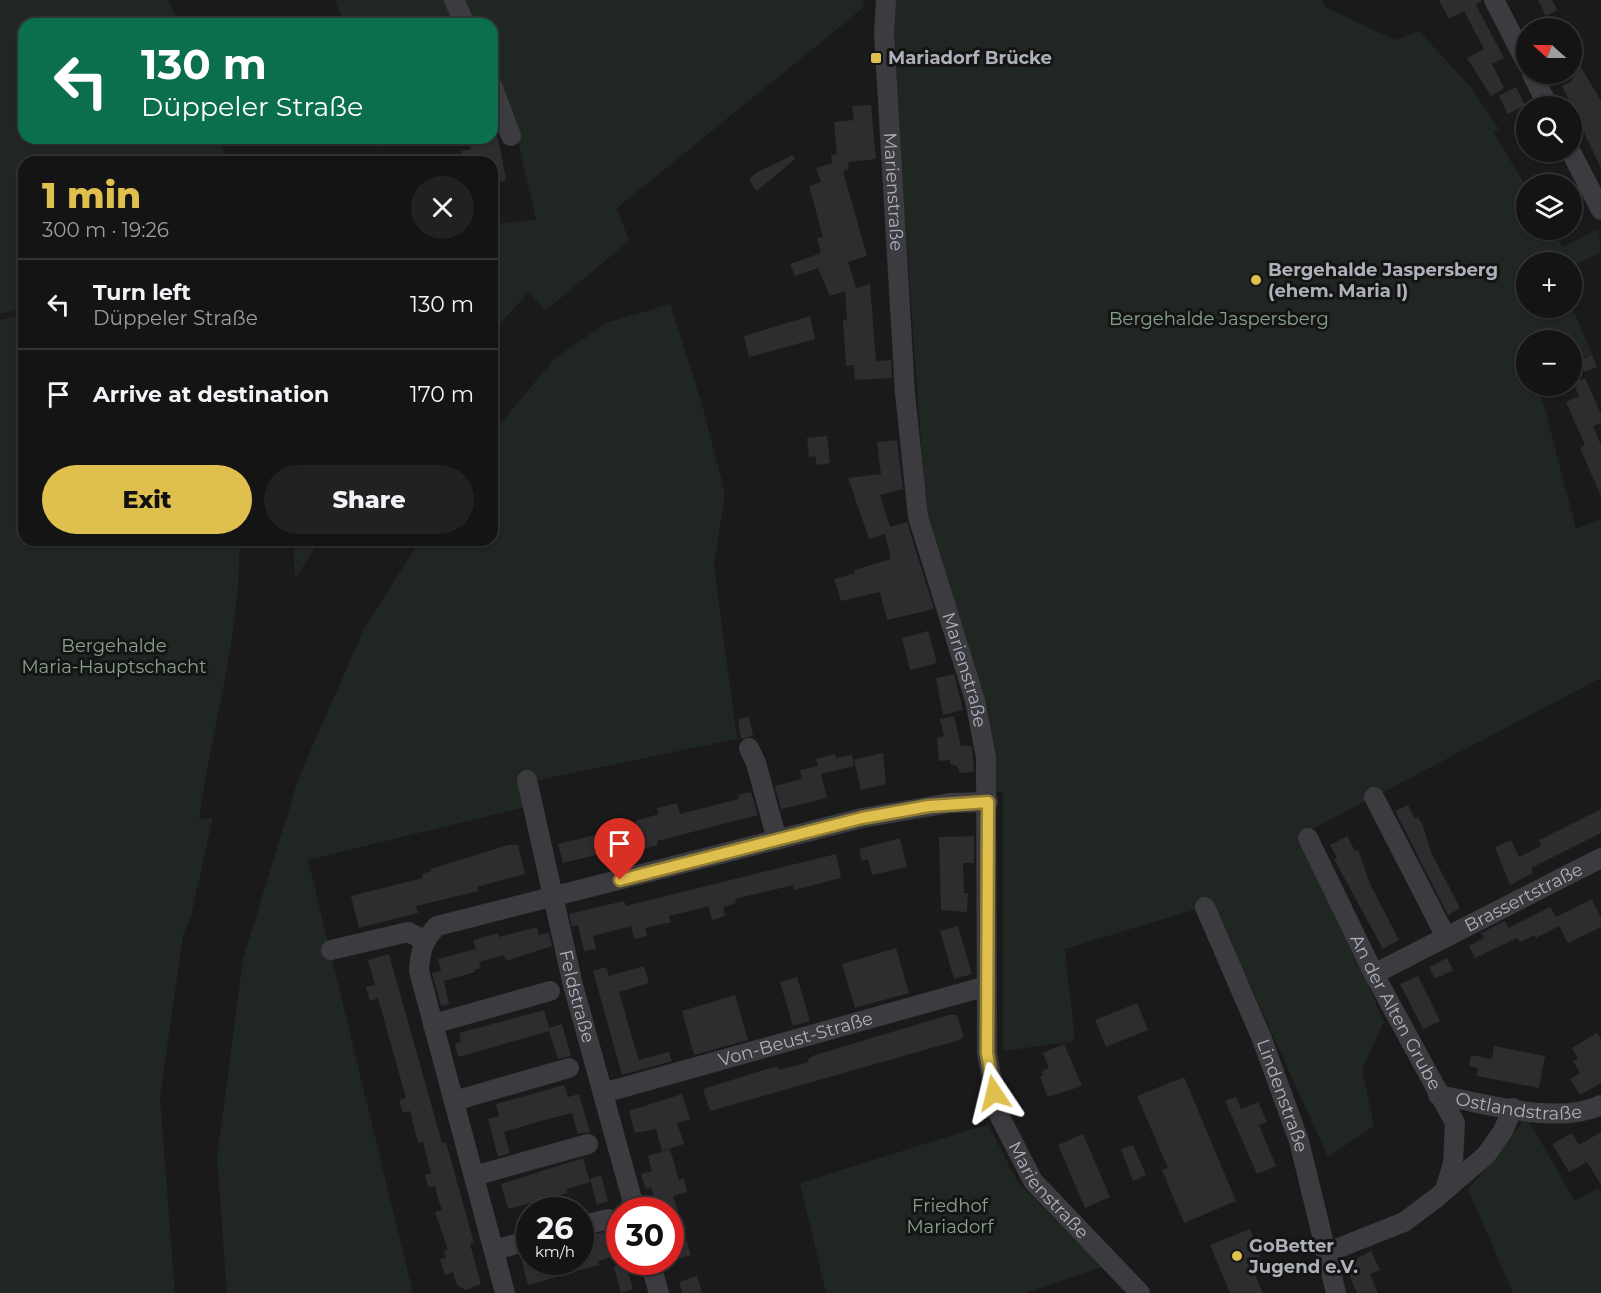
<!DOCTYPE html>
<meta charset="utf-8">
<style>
body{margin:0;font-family:Montserrat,sans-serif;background:#212122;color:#f1f3f6;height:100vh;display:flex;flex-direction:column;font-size:22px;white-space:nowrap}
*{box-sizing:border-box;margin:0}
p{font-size:20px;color:#9d9ea0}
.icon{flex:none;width:33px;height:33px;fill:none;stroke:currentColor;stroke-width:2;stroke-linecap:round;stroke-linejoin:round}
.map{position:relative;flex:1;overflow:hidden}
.details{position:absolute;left:18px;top:156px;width:480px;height:390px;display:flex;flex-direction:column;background:#141414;border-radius:18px;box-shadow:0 2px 4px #0004,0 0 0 2px #333334}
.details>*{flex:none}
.guide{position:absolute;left:18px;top:18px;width:480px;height:126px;border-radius:18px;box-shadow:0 2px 4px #0004,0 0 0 2px #333334;background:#0b6e4f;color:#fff;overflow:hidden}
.needle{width:39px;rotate:291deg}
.controls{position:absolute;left:1516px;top:18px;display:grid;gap:12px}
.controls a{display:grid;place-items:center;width:66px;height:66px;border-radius:50%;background:#141414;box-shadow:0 2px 4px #0004,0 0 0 2px #333334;font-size:30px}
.speed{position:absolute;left:516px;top:1197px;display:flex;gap:12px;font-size:30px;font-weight:700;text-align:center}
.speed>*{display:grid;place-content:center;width:78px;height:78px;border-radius:50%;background:#141414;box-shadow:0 2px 4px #0004,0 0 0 2px #333334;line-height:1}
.speed small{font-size:15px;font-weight:400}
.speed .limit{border:9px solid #d22;background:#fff;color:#111}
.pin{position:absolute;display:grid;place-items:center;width:51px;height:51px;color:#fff;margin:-62px -26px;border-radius:50% 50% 50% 0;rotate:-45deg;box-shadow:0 0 6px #0007}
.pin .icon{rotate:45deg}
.me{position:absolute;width:66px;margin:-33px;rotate:350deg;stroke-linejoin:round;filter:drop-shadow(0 0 4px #0008)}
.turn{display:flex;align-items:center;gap:21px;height:126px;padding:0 24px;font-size:27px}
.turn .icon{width:78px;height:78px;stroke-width:2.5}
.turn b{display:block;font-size:42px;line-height:51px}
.round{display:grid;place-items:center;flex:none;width:63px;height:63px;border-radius:32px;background:#212122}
.head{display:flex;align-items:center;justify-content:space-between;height:102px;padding:0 24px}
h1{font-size:36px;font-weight:800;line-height:45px;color:#dfc04e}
.button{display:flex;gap:12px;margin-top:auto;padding:12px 24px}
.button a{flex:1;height:69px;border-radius:36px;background:#dfc04e;color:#111;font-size:24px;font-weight:800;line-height:69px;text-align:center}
.button a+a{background:#212122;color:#f1f3f6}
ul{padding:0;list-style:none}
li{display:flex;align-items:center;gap:18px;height:90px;padding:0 24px;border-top:2px solid #333334}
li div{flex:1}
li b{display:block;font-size:22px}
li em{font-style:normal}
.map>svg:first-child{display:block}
.green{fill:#202622}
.building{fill:#2d2d2f}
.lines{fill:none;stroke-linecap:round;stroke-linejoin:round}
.minor{stroke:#3b3b40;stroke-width:20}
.route-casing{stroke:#917d33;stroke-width:15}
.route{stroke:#dfc04e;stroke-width:10}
.poi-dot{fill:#dfc04e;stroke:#151516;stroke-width:2}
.labels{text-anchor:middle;stroke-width:6;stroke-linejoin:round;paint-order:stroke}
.poi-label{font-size:18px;font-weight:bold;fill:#adb0b9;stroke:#151516;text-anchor:start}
.street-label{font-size:18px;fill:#adb0b9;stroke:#151516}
.park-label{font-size:18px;fill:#87a28c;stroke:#151516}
</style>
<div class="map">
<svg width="1601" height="1293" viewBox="0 0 1601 1293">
<rect width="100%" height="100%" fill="#1a1a1b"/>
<path class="green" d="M0,0H169L179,24H24V138H220L226,162H24V309L0,314Z
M336,0H864L863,8L617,208L629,241L545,311L529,292L492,332V224L536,220L516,131L492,133V24H343Z
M889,0H1322L1325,7L1395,40L1419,31L1470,86L1499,129L1493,132L1527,188V230H1552L1563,247L1599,229L1601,253L1572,266V262H1527V308L1572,307L1592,354L1572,364V340H1527V386H1539L1576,529L1601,519V678L1305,833L1384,1022L1362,1069L1374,1126L1328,1157L1213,904L1065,949L1075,1041L1003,1051V793L996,791L995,750L985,697L926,513Z
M374,138H453L376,147Z
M670,304L701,401L725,493L714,566L737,739L524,783L529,806L308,860L413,1293H227L217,1158L243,959L299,777L364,629L420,540H492V434L554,359L606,323Z
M24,314V540H239C242,635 211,726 199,820L213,817L191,916L183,935L160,1098L175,1293H0V320Z
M293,540H320L295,579Z
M1526,1116L1575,1201L1598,1188L1601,1192V1293H1513L1468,1189L1498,1155Z
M988,1124L1017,1181L1102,1267L1025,1293H826L800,1183Z"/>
<path class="building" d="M1439,0H1482L1476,5L1504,58L1492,64L1504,88L1491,96L1467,58L1484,49L1464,11L1449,19Z
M1538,0H1552L1557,10L1546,16Z
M1572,52L1601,101V168L1562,86L1572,81Z
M1516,87L1525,105L1508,114L1499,96Z
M871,105L876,159L848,162L849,169L843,171L867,256L848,262L856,288L870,284L876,361L891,360L892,378L855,380L854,365L846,366L843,320H847L845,291L830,296L818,268L795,276L790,264L821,253L817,238L823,237L809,186L821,182L816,168L832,163L831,155L837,154L834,122L854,120L852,106Z
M498,138L506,180L492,183V162H463L461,151L471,149L470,143L490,139L492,145V139Z
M793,155L795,159L757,191L749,180L756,173Z
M810,316L815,339L749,357L744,336Z
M1592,355L1597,367L1585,372L1579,361Z
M1585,378L1601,414V423L1593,426L1601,445V496L1580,448L1585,445L1566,402L1579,396L1573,383Z
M827,436L830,463L817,465L815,456L809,457L807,438Z
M897,440L903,489L880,495L890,527L907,522L934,609L887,620L880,592L841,601L834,579L855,573L854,570L891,559L885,534L869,539L848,478L881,474L877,442Z
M928,631L937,663L910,670L902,638Z
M954,674L963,710L943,715L936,678Z
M954,716L961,746H972L974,772L960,773L957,766L950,764V760L939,761L937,738L944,736L940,719Z
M749,717L753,736L741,739L738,719Z
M883,753L886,784L861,790L854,760Z
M835,754L836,758L852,755L854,766L821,774L827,798L781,809L775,786L802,779L800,770L818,766L816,759Z
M751,792L758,815L657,841L658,845L643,849L642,844L563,863L558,844L636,825L635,821L659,814L657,808L677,803L680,814L739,799L738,795Z
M1408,805L1415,819L1418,817L1423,826L1431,852L1460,908L1448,915L1395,811Z
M1601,809V833L1531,868L1533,873L1510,885L1495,847L1511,840L1519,857L1541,846L1539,840Z
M974,836V863H963L964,893H968L967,912L941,910L939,837Z
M1347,836L1355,851L1358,850L1370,884L1399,940L1383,949L1334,859L1337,858L1330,845Z
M900,838L907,867L872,875L868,859L862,861L859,849Z
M508,845H518L525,874L477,887L478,891L416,906L418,913L359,928L351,896L423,878L422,874L431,871L430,869Z
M836,854L841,878L794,890L793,885L735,899L736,903L723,907L725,916L712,920L708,906L702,908L669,916L671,922L645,928L647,936L634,939L631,926L593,936L596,949L584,951L578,925L572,927L569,914L624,901L626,906Z
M1592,899L1601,918V927L1568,943L1559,926L1536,938L1535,935L1520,942L1517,938L1475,958L1469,946L1484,938L1481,933L1505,921L1509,928L1550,907L1556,917Z
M958,926L972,974L954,979L940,931Z
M537,927L539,935L549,933L552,946L506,961L504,955L479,962L481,968L474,970L475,972L444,981L449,1004L441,1006L432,973L441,971L438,959L476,949L473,940L498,933L499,937Z
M896,948L909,993L855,1008L842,964Z
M389,954L442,1143L446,1142L474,1243L470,1244L481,1284L466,1290L457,1285L453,1272L445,1275L440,1259L446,1258L444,1251L448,1250L435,1212L442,1210L438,1198L435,1186L428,1187L425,1175L431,1173L423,1142L418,1143L410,1111L403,1113L399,1100L406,1098L378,998L370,1001L366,987L375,985L368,960Z
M1447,958L1453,970L1435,979L1429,967Z
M644,966L649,983L619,992L634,1044L639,1060L669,1052L672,1061L622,1075L593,971L606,967L609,976Z
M1418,976L1440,1021L1423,1029L1400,984Z
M797,977L810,1021L793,1026L780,982Z
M735,995L748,1040L694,1055L682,1011Z
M1137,1003L1148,1030L1106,1047L1095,1020Z
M544,1010L549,1028L562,1024L571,1056L558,1059L549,1031L458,1057L455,1044L461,1042L459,1033Z
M949,1015H957L964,1037L956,1041L710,1111L703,1089L770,1068L778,1067L779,1070L809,1062L808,1059L815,1055Z
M1597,1033L1601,1039V1083L1580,1095L1570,1079L1580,1073L1573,1061L1578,1059L1572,1048Z
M1064,1044L1082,1086L1048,1097L1040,1077L1043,1075L1041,1072L1049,1068L1043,1053Z
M1494,1046L1545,1056L1539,1088L1477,1076L1478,1068L1469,1066L1471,1055L1492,1059Z
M1184,1077L1236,1201L1184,1223L1162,1170L1168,1168L1137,1096Z
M564,1085L568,1097L579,1094L590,1132L578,1134L572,1113L548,1119L504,1132L510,1153L498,1157L488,1119L499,1116L496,1104Z
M682,1094L690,1119L677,1123L684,1144L662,1151L656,1129L635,1133L629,1111Z
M1236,1097L1241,1109L1258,1102L1267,1122L1259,1125L1276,1166L1257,1174L1225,1101Z
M1601,1132V1185L1587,1162L1569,1172L1552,1144L1572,1133L1579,1145Z
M1083,1134L1110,1197L1085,1208L1058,1145Z
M1133,1145L1146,1175L1133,1181L1121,1149Z
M670,1149L679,1180L684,1178L687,1192L673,1196L691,1255L670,1261V1210H657L651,1187L646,1189L641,1174L652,1171L648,1156Z
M583,1158L590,1182L566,1189L568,1193L508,1209L501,1184Z
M601,1175L608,1201L597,1205L590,1179Z
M1250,1229L1263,1266L1253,1270L1263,1293H1230L1210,1245Z
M604,1232L611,1257L596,1262H598L599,1265L528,1285L522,1262H580V1238Z
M1371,1251L1380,1270L1370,1274L1378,1293H1357L1348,1272L1354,1269L1351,1261Z
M625,1263L633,1289L621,1293L614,1267Z
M697,1276L702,1293H682L679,1282Z"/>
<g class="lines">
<g class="minor">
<path d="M454,0L465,24"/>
<path id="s1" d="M886,0L884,33L905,393L918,517L975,700L986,757L987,1053L998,1113L1033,1181L1140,1293"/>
<path d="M1494,0L1527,64"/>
<path d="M1532,74L1548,106"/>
<path d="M492,85L511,136"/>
<path d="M1571,152L1601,210"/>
<path d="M749,748L756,763L777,840"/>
<path id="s2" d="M527,780L573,985L635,1210"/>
<path d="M1374,797L1446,937"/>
<path id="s3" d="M1308,838L1374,974L1455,1123L1453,1163L1445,1190"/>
<path id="s4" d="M1205,907L1262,1039L1299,1141L1336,1293"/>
<path d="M331,950L408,932L424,940"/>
<path id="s5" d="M1374,974L1601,858"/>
<path d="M433,1024L550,991"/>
<path id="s6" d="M603,1093L987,986"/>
<path id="s7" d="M1438,1095C1484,1103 1557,1126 1601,1105"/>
<path d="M454,1101L569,1068"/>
<path d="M474,1176L588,1144"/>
<path d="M580,1226L608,1219"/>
<path d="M494,1250L530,1240"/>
<path d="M1326,1253L1404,1222L1435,1199L1486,1155L1503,1131L1513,1108"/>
<path d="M650,1262L659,1293"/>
<path d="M505,1293L419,971C420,951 423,941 437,926L862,818L950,803L988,802"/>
</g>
</g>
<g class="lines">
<g class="route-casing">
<path id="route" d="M620,880L862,818L929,806L988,802L987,1053L994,1093"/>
</g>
<use href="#route" class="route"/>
</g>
<g class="poi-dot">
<rect x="870" y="52" width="12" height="12" rx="3"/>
<circle cx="1256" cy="280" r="6"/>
<circle cx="1237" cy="1256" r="6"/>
</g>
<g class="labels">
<g class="poi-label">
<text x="888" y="64">Mariadorf Brücke</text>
<text x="1268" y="276">Bergehalde Jaspersberg<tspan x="1268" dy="21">(ehem. Maria I)</tspan></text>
<text x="1249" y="1252">GoBetter<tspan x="1249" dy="21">Jugend e.V.</tspan></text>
</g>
<g class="street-label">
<text dy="6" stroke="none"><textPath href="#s1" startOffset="192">Marienstraße</textPath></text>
<text dy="6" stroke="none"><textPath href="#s1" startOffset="678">Marienstraße</textPath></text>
<text dy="6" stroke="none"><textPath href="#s5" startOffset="168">Brassertstraße</textPath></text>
<text dy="6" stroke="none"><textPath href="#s2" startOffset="222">Feldstraße</textPath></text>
<text dy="6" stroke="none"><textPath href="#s3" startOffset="195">An der Alten Grube</textPath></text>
<text dy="6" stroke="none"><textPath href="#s6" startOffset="200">Von-Beust-Straße</textPath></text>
<text dy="6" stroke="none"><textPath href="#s4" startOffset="204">Lindenstraße</textPath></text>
<text dy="6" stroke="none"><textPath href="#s7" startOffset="82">Ostlandstraße</textPath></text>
<text dy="6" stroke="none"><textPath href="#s1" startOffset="1218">Marienstraße</textPath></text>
</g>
<g class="park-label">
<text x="1219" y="325">Bergehalde Jaspersberg</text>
<text x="114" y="652">Bergehalde<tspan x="114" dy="21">Maria-Hauptschacht</tspan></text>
<text x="950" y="1212">Friedhof<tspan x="950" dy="21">Mariadorf</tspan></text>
</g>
</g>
</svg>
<div class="controls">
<a><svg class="needle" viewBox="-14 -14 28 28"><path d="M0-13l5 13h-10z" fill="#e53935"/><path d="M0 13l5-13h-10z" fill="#9d9ea0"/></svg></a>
<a><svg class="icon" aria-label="search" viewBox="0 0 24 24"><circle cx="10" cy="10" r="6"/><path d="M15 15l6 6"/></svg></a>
<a><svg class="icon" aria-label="layers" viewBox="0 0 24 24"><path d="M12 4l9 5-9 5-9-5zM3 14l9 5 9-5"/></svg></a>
<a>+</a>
<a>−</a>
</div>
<div class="speed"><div>26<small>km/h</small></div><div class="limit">30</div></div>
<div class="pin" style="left:620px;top:880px;background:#d93025"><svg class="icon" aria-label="arrive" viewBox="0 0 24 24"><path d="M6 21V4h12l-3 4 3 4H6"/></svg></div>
<svg class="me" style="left:994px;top:1093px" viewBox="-20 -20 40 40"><path d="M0-17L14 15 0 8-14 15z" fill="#dfc04e" stroke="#fff" stroke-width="4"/></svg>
<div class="guide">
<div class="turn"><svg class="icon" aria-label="left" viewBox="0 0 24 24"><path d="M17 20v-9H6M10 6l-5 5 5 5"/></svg><div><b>130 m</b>Düppeler Straße</div></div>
</div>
<section class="details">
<div class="head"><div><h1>1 min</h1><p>300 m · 19:26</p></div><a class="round"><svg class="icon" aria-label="close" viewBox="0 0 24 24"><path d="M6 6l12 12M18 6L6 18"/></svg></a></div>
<ul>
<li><svg class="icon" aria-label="left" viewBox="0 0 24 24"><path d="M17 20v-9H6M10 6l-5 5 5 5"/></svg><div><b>Turn left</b><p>Düppeler Straße</p></div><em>130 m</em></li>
<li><svg class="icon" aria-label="arrive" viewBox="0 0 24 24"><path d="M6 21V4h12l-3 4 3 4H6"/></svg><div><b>Arrive at destination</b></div><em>170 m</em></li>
</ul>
<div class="button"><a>Exit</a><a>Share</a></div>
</section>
</div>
